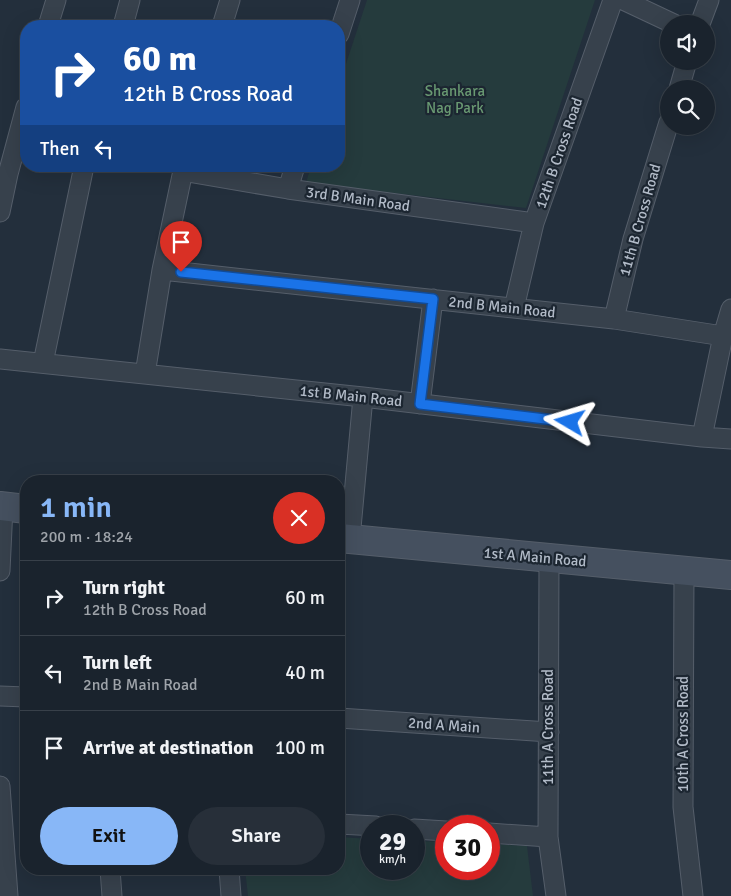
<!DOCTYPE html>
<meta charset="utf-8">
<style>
body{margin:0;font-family:Signika,sans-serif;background:#272f39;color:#f1f3f6;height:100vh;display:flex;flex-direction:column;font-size:19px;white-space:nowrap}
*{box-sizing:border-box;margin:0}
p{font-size:16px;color:#9fa4aa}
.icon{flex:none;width:28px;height:28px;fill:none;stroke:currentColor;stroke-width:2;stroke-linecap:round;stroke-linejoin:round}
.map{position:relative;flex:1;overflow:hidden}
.drawer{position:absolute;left:20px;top:475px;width:325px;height:400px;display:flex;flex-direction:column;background:#1a232d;border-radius:20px;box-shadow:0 5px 20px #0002,0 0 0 1px #384049}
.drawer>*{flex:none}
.banner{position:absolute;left:20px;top:20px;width:325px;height:152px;border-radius:20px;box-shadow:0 5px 20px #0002,0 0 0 1px #384049;background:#1a4fa0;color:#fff;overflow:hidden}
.tools{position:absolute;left:660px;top:15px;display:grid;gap:10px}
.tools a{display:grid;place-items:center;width:55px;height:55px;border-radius:50%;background:#1a232d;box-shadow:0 5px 20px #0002,0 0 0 1px #384049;font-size:25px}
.speed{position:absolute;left:360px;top:815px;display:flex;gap:10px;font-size:25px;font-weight:700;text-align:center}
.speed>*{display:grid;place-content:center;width:65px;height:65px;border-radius:50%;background:#1a232d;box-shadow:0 5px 20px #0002,0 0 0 1px #384049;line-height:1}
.speed small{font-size:12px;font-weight:400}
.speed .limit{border:8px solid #d22;background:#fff;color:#111}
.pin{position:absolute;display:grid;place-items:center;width:42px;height:42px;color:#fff;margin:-51px -21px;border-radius:50% 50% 50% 0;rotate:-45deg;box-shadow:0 0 5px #0007}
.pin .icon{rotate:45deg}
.me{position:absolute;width:55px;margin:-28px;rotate:277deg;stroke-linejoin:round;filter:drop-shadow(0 0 4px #0008)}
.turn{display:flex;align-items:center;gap:18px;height:105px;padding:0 20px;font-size:22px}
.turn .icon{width:65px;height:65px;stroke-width:2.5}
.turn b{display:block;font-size:35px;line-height:42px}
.then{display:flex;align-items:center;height:48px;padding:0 20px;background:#0003;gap:10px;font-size:19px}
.round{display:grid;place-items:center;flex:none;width:52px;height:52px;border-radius:26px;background:#272f39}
.overview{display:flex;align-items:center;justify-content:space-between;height:85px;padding:0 20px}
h1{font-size:30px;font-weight:600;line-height:38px;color:#88b7f7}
.cta{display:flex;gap:10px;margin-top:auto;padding:10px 20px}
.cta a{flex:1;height:58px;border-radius:30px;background:#88b7f7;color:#111;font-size:20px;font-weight:600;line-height:58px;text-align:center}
.cta a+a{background:#272f39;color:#f1f3f6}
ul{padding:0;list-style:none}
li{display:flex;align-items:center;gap:15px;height:75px;padding:0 20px;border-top:1px solid #384049}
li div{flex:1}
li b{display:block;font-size:19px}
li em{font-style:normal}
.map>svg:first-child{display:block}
.green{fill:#253b3d}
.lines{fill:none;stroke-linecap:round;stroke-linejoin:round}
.street-casing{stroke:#555e6a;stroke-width:21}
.secondary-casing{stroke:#555e6a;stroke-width:30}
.street{stroke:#37414c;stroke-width:19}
.secondary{stroke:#45505f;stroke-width:28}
.route-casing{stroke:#114b97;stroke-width:12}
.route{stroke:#1a73e8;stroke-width:9}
.labels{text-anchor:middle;stroke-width:4.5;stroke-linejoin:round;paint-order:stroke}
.park-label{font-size:15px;fill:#699972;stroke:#1c2631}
.street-label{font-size:15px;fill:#b2bbc8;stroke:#1c2631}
</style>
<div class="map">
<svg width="731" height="896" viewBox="0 0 731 896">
<rect width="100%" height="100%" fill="#232f3c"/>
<path class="green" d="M367,0H595L526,208L306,183L311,166H339V85Z
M339,837L371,839V869H414V841L446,842V869H489V844L527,846L533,896H248L245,869H339Z"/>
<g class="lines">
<g class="street-casing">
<path id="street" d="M623,0L674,24
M700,24L709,0
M48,26L56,0
M123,26L130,0
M222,26L230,0
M339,34L350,0
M679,89L687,61
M182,171L288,189L534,223
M288,189L295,166
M0,212L8,174L26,107
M162,270L614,319L723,336
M514,308L534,223L613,0
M614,319L633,239L669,122
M0,359L363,397L702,437L731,439
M43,363L84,166
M145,374L162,270L184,166
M420,404L433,299
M702,437L723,336L731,309
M350,539L363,397
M549,558L548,837L556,896
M0,571L3,507
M684,571L683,807L693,896
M0,696L26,697
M339,718L549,732
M0,786L8,896
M339,824L376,826
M414,829L446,831
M489,833L548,837
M110,869L112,896
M229,869L231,896"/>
</g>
<g class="secondary-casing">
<path id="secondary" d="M0,506L26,509
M339,538L731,575"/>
</g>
<use href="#street" class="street"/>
<use href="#secondary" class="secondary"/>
</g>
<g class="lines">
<g class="route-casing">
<path id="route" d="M181,272L433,299L420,404L570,422"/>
</g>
<use href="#route" class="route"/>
</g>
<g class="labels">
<g class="park-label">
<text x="455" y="96">Shankara<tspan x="455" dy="17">Nag Park</tspan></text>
</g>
<g class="street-label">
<text transform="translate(559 153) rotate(-71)" y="5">12th B Cross Road</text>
<text transform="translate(358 199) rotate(8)" y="5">3rd B Main Road</text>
<text transform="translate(640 220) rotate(-74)" y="5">11th B Cross Road</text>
<text transform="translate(502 307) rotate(6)" y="5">2nd B Main Road</text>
<text transform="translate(351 396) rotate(6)" y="5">1st B Main Road</text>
<text transform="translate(535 557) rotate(5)" y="5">1st A Main Road</text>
<text transform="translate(444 725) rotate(4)" y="5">2nd A Main</text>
<text transform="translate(548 727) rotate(-90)" y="5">11th A Cross Road</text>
<text transform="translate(683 734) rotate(-90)" y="5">10th A Cross Road</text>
</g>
</g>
</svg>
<div class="tools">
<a><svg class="icon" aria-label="sound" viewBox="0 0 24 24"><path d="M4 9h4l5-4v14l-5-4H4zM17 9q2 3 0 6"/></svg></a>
<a><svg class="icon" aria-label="search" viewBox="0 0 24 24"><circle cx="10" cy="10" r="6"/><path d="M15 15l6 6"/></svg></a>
</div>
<div class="speed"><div>29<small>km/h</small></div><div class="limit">30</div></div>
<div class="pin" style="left:181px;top:272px;background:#d93025"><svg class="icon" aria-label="arrive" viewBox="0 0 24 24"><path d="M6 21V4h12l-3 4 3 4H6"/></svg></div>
<svg class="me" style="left:570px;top:422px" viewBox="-20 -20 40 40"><path d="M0-17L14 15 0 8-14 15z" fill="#1a73e8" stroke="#fff" stroke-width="4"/></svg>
<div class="banner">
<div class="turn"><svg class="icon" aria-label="right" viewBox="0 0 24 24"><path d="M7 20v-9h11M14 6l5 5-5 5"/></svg><div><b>60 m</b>12th B Cross Road</div></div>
<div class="then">Then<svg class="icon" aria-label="left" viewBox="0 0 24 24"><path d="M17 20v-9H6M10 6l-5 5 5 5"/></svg></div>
</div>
<section class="drawer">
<div class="overview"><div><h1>1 min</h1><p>200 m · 18:24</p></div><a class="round" style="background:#d93025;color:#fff"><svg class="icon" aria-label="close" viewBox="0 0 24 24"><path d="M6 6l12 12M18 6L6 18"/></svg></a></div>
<ul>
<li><svg class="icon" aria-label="right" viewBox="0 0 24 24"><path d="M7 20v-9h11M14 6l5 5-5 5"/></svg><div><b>Turn right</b><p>12th B Cross Road</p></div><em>60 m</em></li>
<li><svg class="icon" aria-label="left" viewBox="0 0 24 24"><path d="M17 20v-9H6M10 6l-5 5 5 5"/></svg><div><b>Turn left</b><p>2nd B Main Road</p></div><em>40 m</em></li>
<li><svg class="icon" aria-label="arrive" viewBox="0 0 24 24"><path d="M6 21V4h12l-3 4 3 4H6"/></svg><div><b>Arrive at destination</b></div><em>100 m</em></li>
</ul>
<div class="cta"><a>Exit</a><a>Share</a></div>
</section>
</div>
